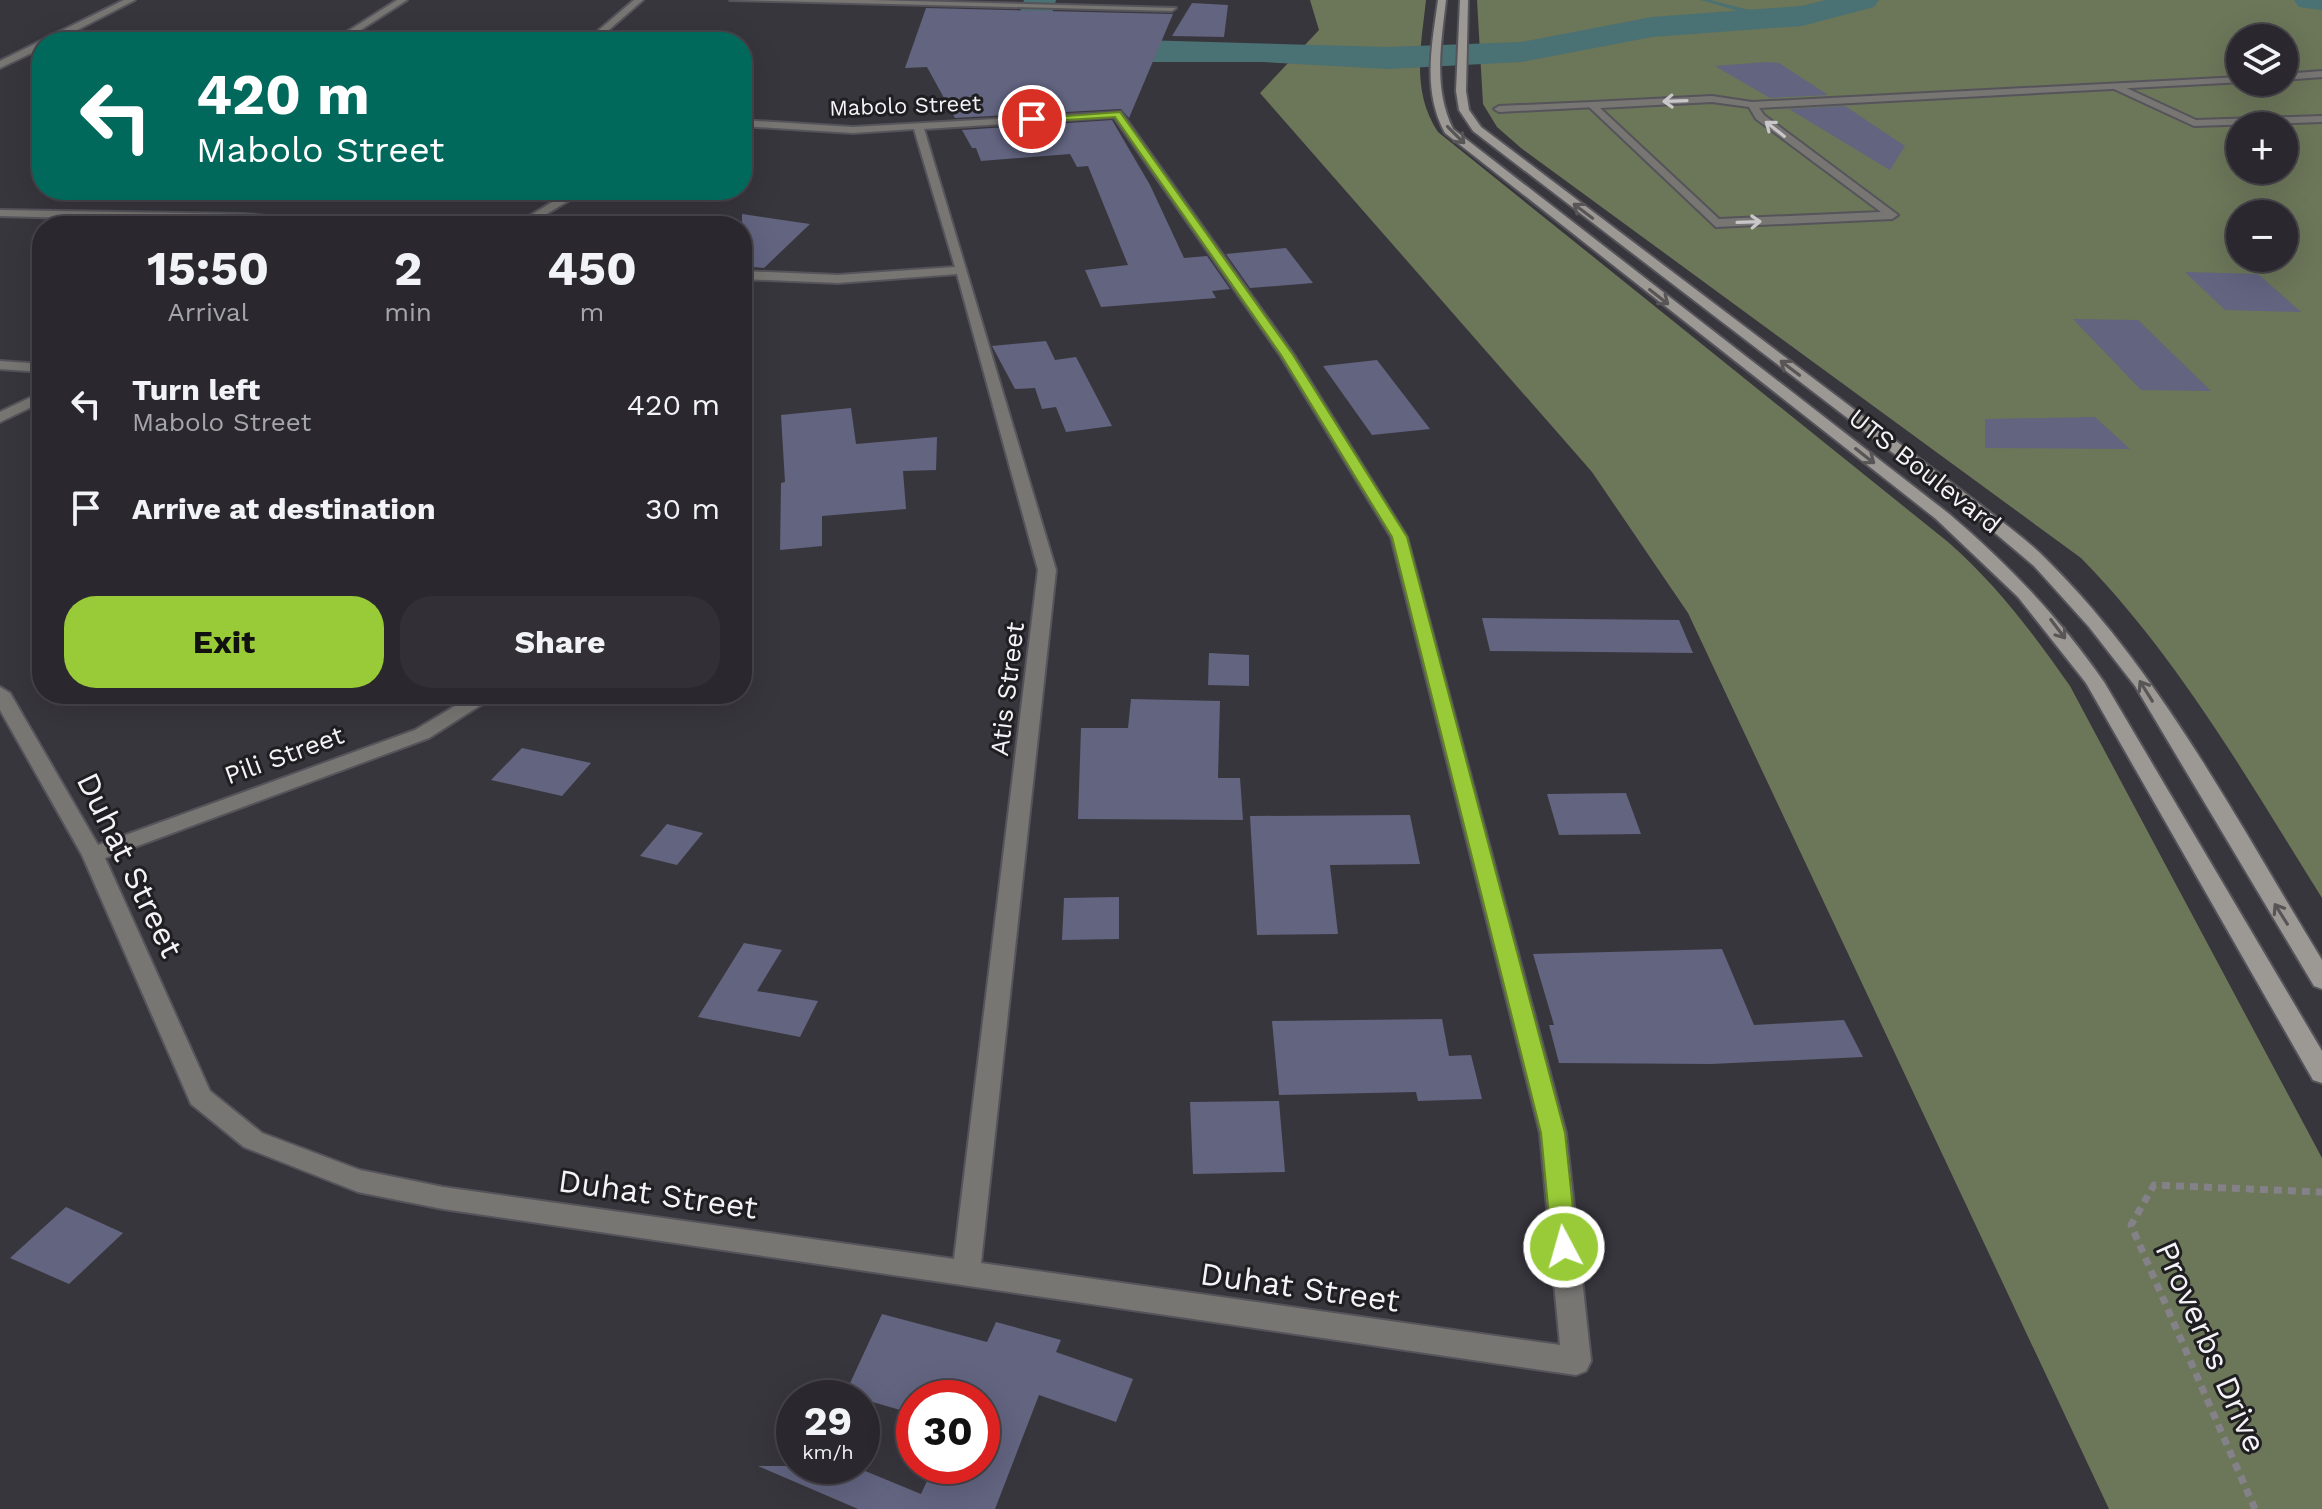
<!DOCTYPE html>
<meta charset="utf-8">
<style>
body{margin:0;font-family:"Work Sans",sans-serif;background:#323036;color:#f1f3f6;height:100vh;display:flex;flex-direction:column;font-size:30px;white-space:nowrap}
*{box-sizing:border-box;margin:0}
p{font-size:26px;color:#a5a6aa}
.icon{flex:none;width:44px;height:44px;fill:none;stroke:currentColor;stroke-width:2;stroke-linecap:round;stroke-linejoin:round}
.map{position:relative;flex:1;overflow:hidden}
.sheet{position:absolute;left:32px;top:216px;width:720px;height:488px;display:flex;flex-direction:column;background:#2a282e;border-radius:32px;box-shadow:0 8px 32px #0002,0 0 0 2px #46444a}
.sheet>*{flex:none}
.banner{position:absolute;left:32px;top:32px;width:720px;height:168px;border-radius:32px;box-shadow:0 8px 32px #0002,0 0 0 2px #46444a;background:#00695c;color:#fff;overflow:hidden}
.tools{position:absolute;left:2226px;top:24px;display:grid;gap:16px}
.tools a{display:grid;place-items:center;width:72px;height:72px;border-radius:50%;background:#2a282e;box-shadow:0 8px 32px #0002,0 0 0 2px #46444a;font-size:40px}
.speed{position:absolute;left:776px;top:1380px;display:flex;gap:16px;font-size:40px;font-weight:700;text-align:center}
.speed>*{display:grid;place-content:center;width:104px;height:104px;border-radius:50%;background:#2a282e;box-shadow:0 8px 32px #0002,0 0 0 2px #46444a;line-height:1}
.speed small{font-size:20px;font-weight:400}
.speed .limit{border:12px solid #d22;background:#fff;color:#111}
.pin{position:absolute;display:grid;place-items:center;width:68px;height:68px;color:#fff;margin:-34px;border:4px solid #fff;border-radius:50%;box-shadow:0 2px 8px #0007}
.me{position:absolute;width:88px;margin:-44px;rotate:354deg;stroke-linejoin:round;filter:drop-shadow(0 0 6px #0008)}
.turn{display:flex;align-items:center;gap:28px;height:168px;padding:0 32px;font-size:36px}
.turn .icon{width:104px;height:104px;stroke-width:2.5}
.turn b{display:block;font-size:56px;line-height:68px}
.eta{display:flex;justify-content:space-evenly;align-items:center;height:136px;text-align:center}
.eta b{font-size:48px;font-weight:700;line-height:56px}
.primary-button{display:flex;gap:16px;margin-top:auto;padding:16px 32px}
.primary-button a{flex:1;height:92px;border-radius:32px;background:#98cb37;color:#111;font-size:32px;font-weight:700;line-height:92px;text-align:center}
.primary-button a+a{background:#323036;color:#f1f3f6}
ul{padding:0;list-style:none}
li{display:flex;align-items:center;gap:24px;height:104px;padding:0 32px}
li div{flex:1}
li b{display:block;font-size:30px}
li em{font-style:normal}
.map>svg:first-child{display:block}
.forest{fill:#6c7659;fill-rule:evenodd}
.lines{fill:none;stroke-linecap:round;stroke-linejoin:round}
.stream{fill:#4a7173;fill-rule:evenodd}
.river{fill:#4a7173;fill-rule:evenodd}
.building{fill:#626480}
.lane-casing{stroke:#56545b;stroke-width:4}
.street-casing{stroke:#56545b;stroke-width:4}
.secondary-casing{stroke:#56545b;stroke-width:4}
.path{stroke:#848288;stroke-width:7;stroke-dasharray:8 6;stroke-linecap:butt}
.lane{fill:#787673;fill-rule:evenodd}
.street{fill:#787673;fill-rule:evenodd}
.secondary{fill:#9c9994;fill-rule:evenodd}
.oneway{stroke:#c9c7c9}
.oneway2{stroke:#575555}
.route{fill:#98cb37;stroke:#638424;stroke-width:2}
.labels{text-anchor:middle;stroke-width:6;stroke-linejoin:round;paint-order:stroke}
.far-street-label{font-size:22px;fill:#f5f3f7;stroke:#1f1e21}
.street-label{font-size:26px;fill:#f5f3f7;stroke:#1f1e21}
.near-street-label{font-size:32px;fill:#f5f3f7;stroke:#1f1e21}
</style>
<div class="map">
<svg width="2322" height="1509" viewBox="0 0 2322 1509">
<rect width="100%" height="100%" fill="#38363d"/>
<path class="forest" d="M1310,0H1426C1421,47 1411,91 1438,132L1948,542C1996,584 2033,633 2070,686L2322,1158V1509H2109L1688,613L1592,472L1260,93L1319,30Z
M1477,0H2322V898C2248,780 2179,658 2081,558L1521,148L1497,127L1483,104ZM2240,38H2284V82H2240ZM2240,126H2284V170H2240ZM2240,214H2284V258H2240Z"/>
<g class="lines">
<path class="stream" d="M1701,0H1710L1745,9L1805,16L1802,18L1745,13Z"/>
<path class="river" d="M1024,0H1056L1047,30L1070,38L1388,47L1521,42L1652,17L1801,6L1826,0H1879L1874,7L1802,26L1652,37L1521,62L1388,69L1263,62H1105L1053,55L1017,42L1012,35Z
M2294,0H2322V10L2299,7Z"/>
</g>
<path class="building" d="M1192,3L1228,5L1224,37L1172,36Z
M926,8L1172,14H1173L1129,118L1121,109L955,118L927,67L905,68Z
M1766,62L1779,63L1828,95L1770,98L1715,66Z
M1845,106L1905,146L1890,170L1789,109Z
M1112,120L1150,185L1184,258L1207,256L1230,289L1212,291L1216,298L1101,307L1085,270L1128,265L1088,166L1077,167L1070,154L981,161L976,148H972L962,130Z
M742,214L810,224L764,268L742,266Z
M1286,248L1313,283L1250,288L1226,254Z
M2185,272L2258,274L2301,312L2225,310Z
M2073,319L2138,320L2211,391L2141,390Z
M1046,341L1055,360L1076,357L1112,426L1066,432L1056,407L1042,409L1035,388L1015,389L992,346Z
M1377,360L1430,429L1372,435L1323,366Z
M851,408L856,444L937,437L936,470L903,471L906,509L822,516V546L780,550L781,483L785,482L781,415Z
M2095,417L2130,449L1985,448V419Z
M1482,618L1679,620L1693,653L1490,651Z
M1209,653L1249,655V686L1208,685Z
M1131,699L1220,701L1218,778H1240L1243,820L1078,819L1081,728H1128Z
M522,748L591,763L562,796L491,780Z
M1626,793L1641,834L1559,835L1547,794Z
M1410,815L1420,864L1330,865L1338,934L1257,935L1250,816Z
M667,824L703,833L677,865L640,856Z
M1119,897V939L1062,940L1064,898Z
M744,943L782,950L757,991L818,1001L800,1037L698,1017Z
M1722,949L1754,1025L1844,1020L1863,1057L1711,1064L1559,1063L1549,1025H1554L1533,954Z
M1442,1019L1449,1056L1471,1055L1482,1099L1418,1101L1416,1092L1279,1095L1272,1021Z
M1279,1101L1285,1172L1193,1174L1190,1102Z
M66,1207L123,1233L69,1284L10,1258Z
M882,1314L987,1342L996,1322L1061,1340L1056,1352L1133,1379L1116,1422L1039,1395L995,1509H858L758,1466H853L921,1494L934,1466H982V1398H914V1414L845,1394Z"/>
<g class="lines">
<g class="lane-casing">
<path id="lane" d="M2114,85H2120L2196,120L2322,116V122L2194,126L2114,89Z
M1592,102L1596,107L1499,112L1494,109L1499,106Z"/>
</g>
<g class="street-casing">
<path id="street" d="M124,0H135L54,42H42V48L0,68V61Z
M397,0H407L342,42H331Z
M634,0H643L595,42H585Z
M730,0H872L1176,8L1172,11Z
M2322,71V77L2284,80V74Z
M2240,77V82H2243L1759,108L1764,115L1898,215L1892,219L1716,227L1587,105L1592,102L1712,96L1752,102ZM1712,102L1749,107L1756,119L1881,212L1719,219L1600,108Z
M1121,112L1294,355L1407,537L1566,1133L1591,1361L1586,1371L1576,1375L443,1209L358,1192L244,1147L191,1104L82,855L0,710V687L10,693L98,845L415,730L475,694H498L429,738L105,858L210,1091L262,1133L360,1170L443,1187L954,1259L1038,570L957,274L838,283L742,279V271L838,275L955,267L914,129L853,133L742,126V120L853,127ZM1114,117L1280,355L1391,537L1540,1133L1560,1345L981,1263L1056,570L924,129Z
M572,190H586L527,226H513Z
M0,210L242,214L346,222L352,226L0,216Z
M0,361L42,364V372L0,369Z
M42,392V402L0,422V412Z"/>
</g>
<g class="secondary-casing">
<path id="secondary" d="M1438,0H1446C1441,45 1433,88 1453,129L1948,513C2007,563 2060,618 2104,682L2322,1051V1083L2313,1080L2086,683L2018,597L1936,519L1445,133C1422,91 1432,45 1438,0Z
M1460,0H1468L1466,91L1469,110L1481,127L1982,506C2003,523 2028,540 2047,560C2162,674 2238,823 2322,960V989L2314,986L2135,686L2089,627L2034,566L1970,512L1473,131L1459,110L1456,91Z"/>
</g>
<path class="path" d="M2255,1509L2131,1225L2154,1185L2322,1192"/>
<use href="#lane" class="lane"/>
<use href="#street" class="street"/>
<use href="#secondary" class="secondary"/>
</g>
<defs><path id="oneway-shaft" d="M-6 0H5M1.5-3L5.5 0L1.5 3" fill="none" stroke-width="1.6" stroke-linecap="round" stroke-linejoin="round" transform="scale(2)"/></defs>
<g class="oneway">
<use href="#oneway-shaft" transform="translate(1675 101) rotate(178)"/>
<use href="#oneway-shaft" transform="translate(1775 129) rotate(-142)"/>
<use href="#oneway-shaft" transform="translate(1749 222) rotate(-2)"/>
</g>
<g class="oneway2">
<use href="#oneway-shaft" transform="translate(1456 135) rotate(45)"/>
<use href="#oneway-shaft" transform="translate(1583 211) rotate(-143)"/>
<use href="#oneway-shaft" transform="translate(1659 297) rotate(38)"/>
<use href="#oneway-shaft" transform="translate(1790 368) rotate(-143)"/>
<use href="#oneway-shaft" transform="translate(1865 456) rotate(38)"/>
<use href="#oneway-shaft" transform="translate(2058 629) rotate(53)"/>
<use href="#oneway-shaft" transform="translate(2146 691) rotate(-122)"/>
<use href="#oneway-shaft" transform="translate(2281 914) rotate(-122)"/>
</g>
<path class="route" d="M1120,112L1293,355L1407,537L1565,1133L1577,1247L1573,1255L1564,1258L1555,1255L1552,1247L1541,1133L1392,537L1281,355L1115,117L1032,122L1027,119Z"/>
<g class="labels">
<g class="far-street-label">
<text transform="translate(905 105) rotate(-2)" y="8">Mabolo Street</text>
</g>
<g class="street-label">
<text transform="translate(1925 471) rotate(38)" y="9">UTS Boulevard</text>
<text transform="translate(1007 689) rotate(-83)" y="9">Atis Street</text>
<text transform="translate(284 755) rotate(-20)" y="9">Pili Street</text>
</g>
<g class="near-street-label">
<text transform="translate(130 865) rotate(64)" y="11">Duhat Street</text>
<text transform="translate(658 1194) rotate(8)" y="11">Duhat Street</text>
<text transform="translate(1300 1287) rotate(8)" y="11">Duhat Street</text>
<text transform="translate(2211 1347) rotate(66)" y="11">Proverbs Drive</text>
</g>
</g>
</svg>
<div class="tools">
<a><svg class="icon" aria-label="layers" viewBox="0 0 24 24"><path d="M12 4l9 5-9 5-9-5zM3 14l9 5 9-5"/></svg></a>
<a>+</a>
<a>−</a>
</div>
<div class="speed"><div>29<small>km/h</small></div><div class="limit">30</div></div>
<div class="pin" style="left:1032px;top:119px;background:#d93025"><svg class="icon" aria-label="arrive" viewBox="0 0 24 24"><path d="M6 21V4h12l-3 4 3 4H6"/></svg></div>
<svg class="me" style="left:1564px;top:1247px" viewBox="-20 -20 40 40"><circle r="17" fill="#98cb37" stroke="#fff" stroke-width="3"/><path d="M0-11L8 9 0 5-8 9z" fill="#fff"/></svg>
<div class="banner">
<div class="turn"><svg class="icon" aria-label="left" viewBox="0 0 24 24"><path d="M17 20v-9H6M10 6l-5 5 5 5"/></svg><div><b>420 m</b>Mabolo Street</div></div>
</div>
<section class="sheet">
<div class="eta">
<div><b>15:50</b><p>Arrival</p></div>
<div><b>2</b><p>min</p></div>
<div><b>450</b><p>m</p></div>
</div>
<ul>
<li><svg class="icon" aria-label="left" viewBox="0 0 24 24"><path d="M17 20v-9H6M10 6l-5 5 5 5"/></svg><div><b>Turn left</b><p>Mabolo Street</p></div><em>420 m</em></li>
<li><svg class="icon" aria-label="arrive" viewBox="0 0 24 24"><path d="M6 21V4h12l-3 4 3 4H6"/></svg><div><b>Arrive at destination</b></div><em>30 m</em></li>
</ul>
<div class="primary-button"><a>Exit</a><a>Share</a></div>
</section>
</div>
